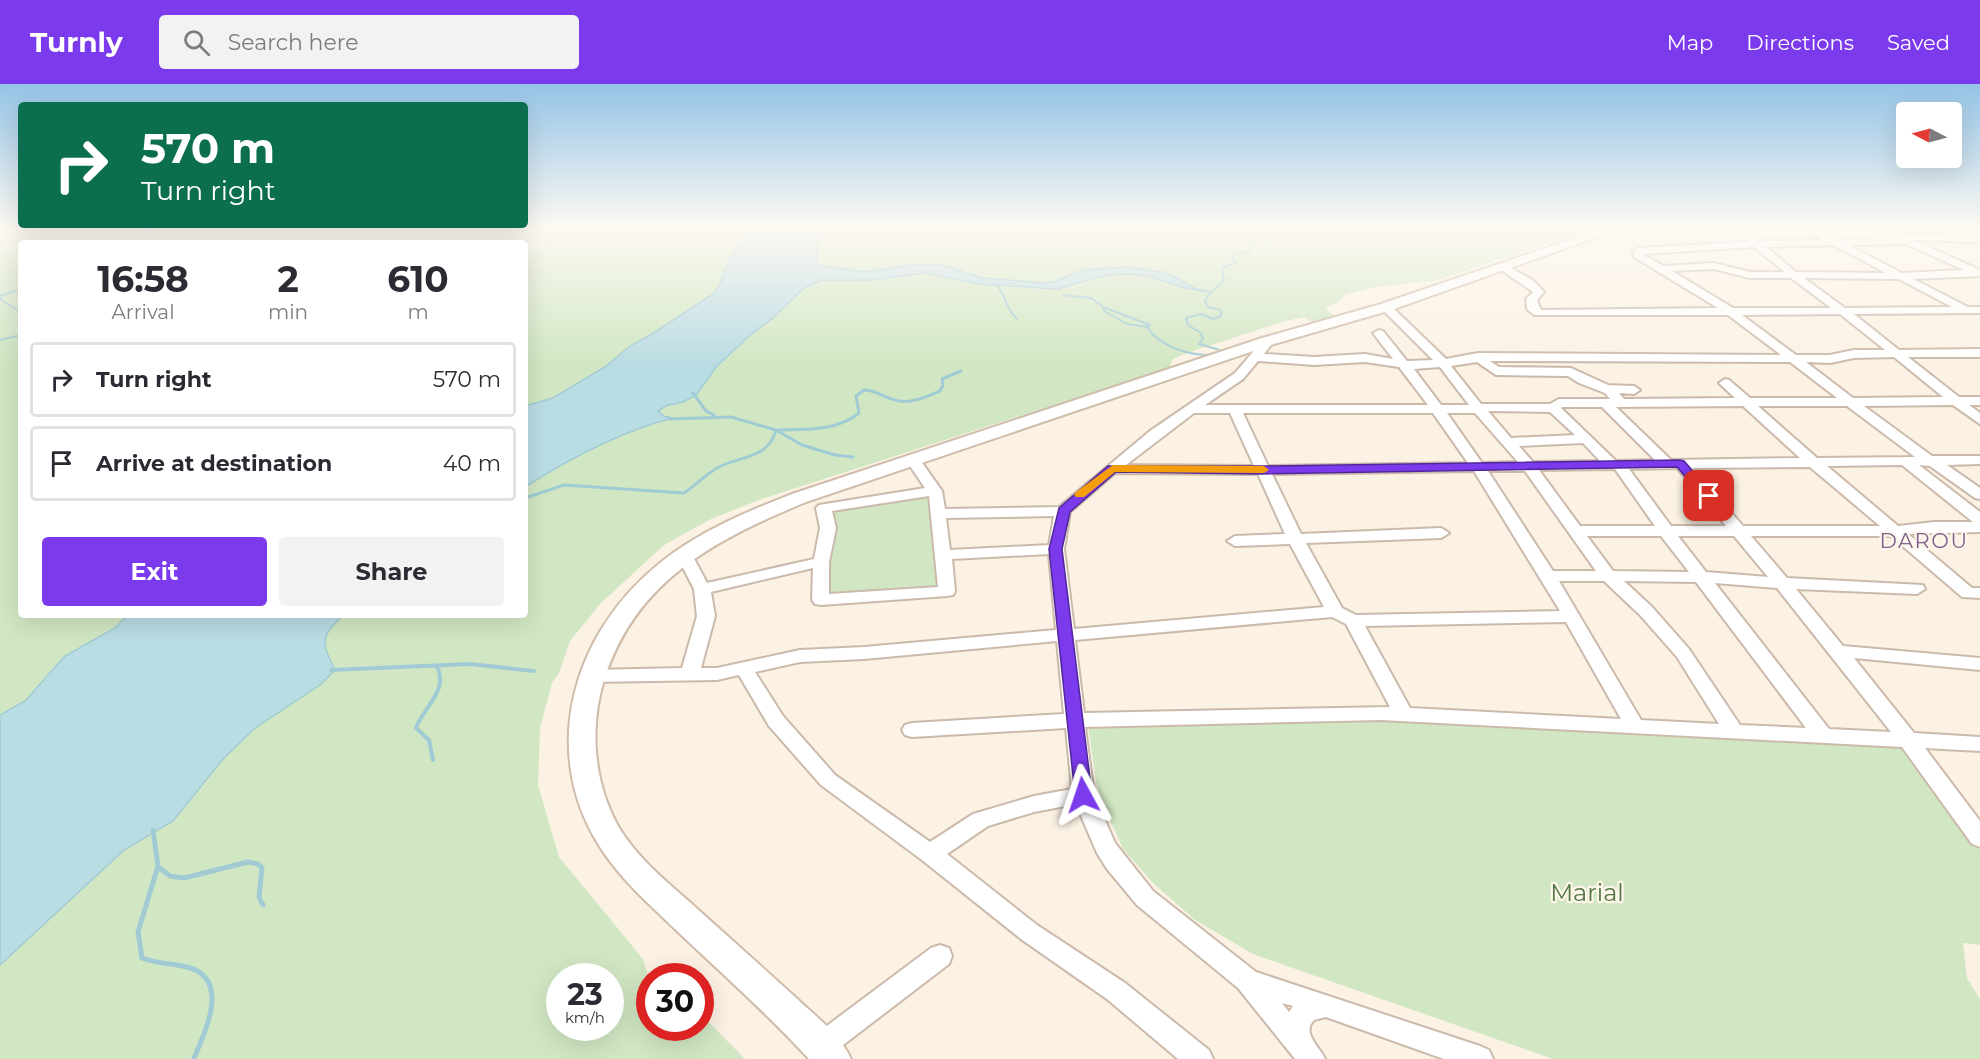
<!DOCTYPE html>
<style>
body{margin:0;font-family:Montserrat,sans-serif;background:#f2f2f3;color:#2b2b33;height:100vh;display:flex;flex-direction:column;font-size:22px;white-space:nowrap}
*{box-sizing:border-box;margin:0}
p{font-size:20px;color:#7c7c81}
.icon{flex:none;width:33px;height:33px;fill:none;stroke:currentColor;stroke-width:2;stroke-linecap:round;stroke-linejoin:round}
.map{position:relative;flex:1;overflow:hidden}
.drawer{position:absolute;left:18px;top:156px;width:510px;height:378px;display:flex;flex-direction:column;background:#fff;border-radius:6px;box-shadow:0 6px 24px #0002}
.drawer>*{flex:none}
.hud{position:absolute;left:18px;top:18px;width:510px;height:126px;border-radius:6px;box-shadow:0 6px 24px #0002;background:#0b6e4f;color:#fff;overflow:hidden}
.needle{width:39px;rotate:276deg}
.fabs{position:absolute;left:1896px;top:18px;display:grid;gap:12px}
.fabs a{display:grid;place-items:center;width:66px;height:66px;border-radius:6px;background:#fff;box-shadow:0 6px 24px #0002;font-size:30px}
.speed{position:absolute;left:546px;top:879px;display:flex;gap:12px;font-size:30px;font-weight:700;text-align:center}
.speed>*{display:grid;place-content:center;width:78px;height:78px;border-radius:50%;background:#fff;box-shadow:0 6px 24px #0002;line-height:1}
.speed small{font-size:15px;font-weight:400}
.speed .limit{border:9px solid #d22;background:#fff;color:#111}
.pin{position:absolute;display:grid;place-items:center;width:51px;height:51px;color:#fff;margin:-26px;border-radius:12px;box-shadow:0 3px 9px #0006}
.me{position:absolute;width:66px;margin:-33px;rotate:355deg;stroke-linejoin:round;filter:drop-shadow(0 0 4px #0008)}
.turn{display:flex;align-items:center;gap:21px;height:126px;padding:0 24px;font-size:27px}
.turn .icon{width:78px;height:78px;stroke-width:2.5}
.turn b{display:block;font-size:42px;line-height:51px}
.eta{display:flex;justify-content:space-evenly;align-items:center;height:102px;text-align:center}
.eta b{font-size:36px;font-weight:700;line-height:42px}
.primary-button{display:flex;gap:12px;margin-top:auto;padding:12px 24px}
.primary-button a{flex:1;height:69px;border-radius:6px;background:#7c3aed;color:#fff;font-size:24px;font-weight:700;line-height:69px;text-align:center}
.primary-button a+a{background:#f2f2f3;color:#2b2b33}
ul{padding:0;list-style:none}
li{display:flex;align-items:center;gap:18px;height:75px;margin:0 12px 9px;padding:0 12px;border:3px solid #e1e1e2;border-radius:6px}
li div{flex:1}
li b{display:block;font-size:22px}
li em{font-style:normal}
header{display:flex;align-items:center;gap:36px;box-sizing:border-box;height:84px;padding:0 30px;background:#7c3aed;color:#fff}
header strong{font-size:28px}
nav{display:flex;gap:33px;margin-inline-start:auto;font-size:21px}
.search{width:420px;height:54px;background:#f2f2f3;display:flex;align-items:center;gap:15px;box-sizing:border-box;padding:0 21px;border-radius:6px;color:#7c7c81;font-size:22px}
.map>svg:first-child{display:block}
.green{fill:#d1e7c3;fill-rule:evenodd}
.water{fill:#badce3;stroke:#a1cbd4;stroke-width:1.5}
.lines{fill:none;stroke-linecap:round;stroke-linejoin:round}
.stream-far3{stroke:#a1cbd4;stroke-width:2}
.stream-far2{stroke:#a1cbd4;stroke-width:3}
.stream-far1{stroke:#a1cbd4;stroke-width:4}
.stream{stroke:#a1cbd4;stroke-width:5}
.street-casing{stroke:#cbbaab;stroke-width:4}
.secondary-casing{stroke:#d0bcab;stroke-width:4}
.street{fill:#fff;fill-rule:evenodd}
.secondary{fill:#fff;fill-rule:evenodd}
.route{fill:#7c3aed;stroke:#51269a;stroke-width:1.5}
.slow{fill:#f59e0b}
.labels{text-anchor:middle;stroke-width:4.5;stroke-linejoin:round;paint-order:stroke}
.neighbourhood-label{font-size:21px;letter-spacing:1.5px;fill:#80638d;stroke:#fef6ea}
.near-park-label{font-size:24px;fill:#527744;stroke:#fef6ea}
</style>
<header>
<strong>Turnly</strong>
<div class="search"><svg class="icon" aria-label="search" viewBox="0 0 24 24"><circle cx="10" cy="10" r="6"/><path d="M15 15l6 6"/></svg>Search here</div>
<nav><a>Map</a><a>Directions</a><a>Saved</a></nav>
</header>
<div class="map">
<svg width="1980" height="975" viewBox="0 0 1980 975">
<rect width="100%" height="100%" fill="#fbf2e4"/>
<path class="green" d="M0,145H751L732,170L718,204L713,210L652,250L630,262L605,283L553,314L525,322V159H21V531H128L115,544L65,572L25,617L0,631Z
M824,145H1589L1438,196L1375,203L1344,211L1337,219L1327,223L1326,226L1334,231L1312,239L1305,233L1285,237L1187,269L1173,275L1169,284L759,416L711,435L664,461L601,519L570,557L559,589L552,599L540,644L538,701L559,773L643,875L649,895L650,944H700L701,930L745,975H0V881L124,766L173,737L223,675L254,645L320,601L335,586C321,557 320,554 343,531H525V403C567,376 623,347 672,335L658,327L660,325L683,318L696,311L710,290L748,253L774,233L803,205L822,196H874L924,189L978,200L1037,205L1078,201L1107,191L1131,190L1147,192L1185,204L1195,205L1170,190L1129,183L1083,186L1056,197L1045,199L983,194L943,181H911L864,188L818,181L817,178L818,155ZM560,892H610V944H560Z
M931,409L942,505L824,514L829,425Z
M1347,635L1904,657L1980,766V861L1963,859L1967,894L1980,915V975H1553L1253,870L1195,836L1153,799L1123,765L1103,720L1096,697L1088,641Z"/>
<path class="water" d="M751,145H824L818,155L817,178L818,181L864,188L910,181H943L983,194L1045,199L1056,197L1083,186L1129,183L1170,190L1198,206L1185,204L1148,192L1131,190L1107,191L1058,205L978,200L924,189L874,196H822L803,205L774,233L748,253L717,282L696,311L683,318L666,322L658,327L664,332L673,334C622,347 569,375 525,403V322L553,314L605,283L630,262L652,250L713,210L718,204L732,170Z
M128,531H343C320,554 321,557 335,586L320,601L254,645L223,675L173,737L124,766L0,881V631L25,617L65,572L115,544Z"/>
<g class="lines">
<path class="stream-far3" d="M133,159L153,145
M995,199C1006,210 1005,225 1017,235
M21,205L0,212L1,216L21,228
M1194,205L1211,208
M1063,211L1091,214L1103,223L1150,241L1147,243C1161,264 1191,272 1215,271L1220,266L1199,260L1203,255L1201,249L1188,241L1186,234L1201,230L1213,235L1221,232V226L1208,223L1205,217L1211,208L1224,197L1222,183L1237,179L1232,174L1233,171L1249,167V163
M1103,224L1104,227L1127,240L1147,243
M0,256L21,251"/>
<path class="stream-far2" d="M693,309L706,327L714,331
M670,335L731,333L776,346L802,361L835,371L853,373
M525,414L564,401L684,409C696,401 706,390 719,383C741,372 769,374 776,346C804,345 836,348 859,329L856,312L864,306C875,306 882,312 892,315C908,322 925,313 940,307L943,301L942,295L961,287"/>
<path class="stream-far1" d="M331,586L470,580L534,587
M433,676L429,656L416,644C424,622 449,607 437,582"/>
<path class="stream" d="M153,746L158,782L138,848L142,874C157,880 172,879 187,883C231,894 206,947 194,974
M158,783L170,792L184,794L248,778L258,780L262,784L259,813L263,821"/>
<g class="street-casing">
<path id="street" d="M1733,145H1743L1759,157L1823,156L1806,145H1818L1838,156L1894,154L1877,145H1889L1902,151L1980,152V158L1913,156L1980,186V192L1913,195L1968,223H1980V229L1854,230L1899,266L1980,265V273H1908L1959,313H1980V321H1969L1980,329V340L1953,321L1864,322L1932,372H1980V380L1947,381L1980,404V415L1975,414L1930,382L1919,381L1980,428V448L1908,450L1972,504H1980V514L1962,513L1891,452H1751L1787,494L1923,501L1925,505L1917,510L1796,505L1843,562L1980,574V586L1854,574L1914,649L1980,653V667L1925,664L1980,737V763L1972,760L1902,663L1380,636L1085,643L1094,711L1115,759L1153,807L1256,888L1480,962L1489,966L1493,975H1444L1326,933L1314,936C1301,949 1320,963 1325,975H1295L1238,904L1137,821L1107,785L1097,769L1076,720L1034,728L988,742L947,770L1037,841L1125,899L1209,966L1213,975H1178L1107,915L1021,855L922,776L821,701L769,642L739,591L717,596L591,598L584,596L582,592L584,588L591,586L682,584L697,532L694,505L677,472L679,469H691L707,499L814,475L820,444L816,424L819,421L925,404L906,376L908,373H918L942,407L945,425L1059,423L1150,347L1235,289L1264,255H1272L1274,257L1264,270L1314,273L1365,270L1393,275L1373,249L1379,246L1383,247L1407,277L1433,276L1382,225V221H1390L1446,275L1478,269L1781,271L1728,231H1534L1527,225L1526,215L1533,208L1497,183L1506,181L1534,197L1544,208L1537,216L1541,226L1718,224L1634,173L1633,167L1638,164L1747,158ZM1906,160L1964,186L1902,189L1848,161ZM1834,161L1886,189L1796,188L1766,163ZM1754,163L1785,188H1750L1714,179L1663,182L1643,170ZM1714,185L1750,194H1791L1831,224H1733L1672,187ZM1804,194L1899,195L1952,223L1845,224ZM1840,230L1885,266H1854L1830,271H1796L1742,231ZM1894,273L1943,313L1853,314L1806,278L1830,279L1854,274ZM1258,277L1314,281L1365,278L1399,283L1428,321H1205L1243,295ZM1490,277L1790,278L1837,314H1750L1729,296L1725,295L1719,299L1735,314L1624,315L1619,309L1634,310L1640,306L1634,302L1608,301L1571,284L1499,283ZM1477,278L1496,291L1568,292L1579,299L1605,309L1610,315H1559L1550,320H1481L1451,282ZM1440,283L1469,321H1441L1414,285ZM1743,322L1800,374L1671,376L1616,323ZM1758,322H1847L1915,373L1817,374ZM1562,323H1602L1655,376L1616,377L1561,324ZM1488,327L1550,328L1575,351L1511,354ZM1194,329H1230L1254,382L1126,381ZM1243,329H1433L1468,379L1268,382ZM1447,329H1475L1518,378L1482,379ZM1583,359L1600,377L1533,378L1519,362ZM1902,381L1973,438H1934L1898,442L1827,382ZM1810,383L1880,442H1743L1692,384ZM1677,384L1726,442H1671L1629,385ZM1615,385L1655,442H1580L1539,386ZM1474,387L1560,527L1356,531L1342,524L1306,459L1441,454L1449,449L1441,444L1301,450L1272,390ZM1488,387H1525L1596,487H1553ZM1115,389L1258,390L1285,450L1235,452L1227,457L1235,462L1290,460L1324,523L1074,545L1064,465L1070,428ZM929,412L938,503L829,510V478L836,444L832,427ZM1054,432L1049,461L950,466L946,434ZM1587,452H1661L1689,488L1613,487ZM1678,452H1734L1768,493L1706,488ZM1049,470L1056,546L864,563L800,566L717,584H701L715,532L711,508L813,484L812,516L815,520L821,521L947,512L953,511L955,507L952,475ZM1559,497H1604L1640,531L1677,573L1719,640L1641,636ZM1624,497L1696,498L1806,644L1740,641L1689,565L1652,523ZM1715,499L1777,504L1891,648L1829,645ZM1332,533L1346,540L1390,623L1084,629L1075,556ZM1566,538L1621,635L1410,624L1365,542ZM1057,557L1064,630L912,639L905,641L902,646L905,651L912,653L1066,644L1072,705L1034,712L973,730L930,758L835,691L783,632L755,588L800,578L864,575ZM1282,919L1293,922L1289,928Z
M940,861L949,864L952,872L949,880L830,971L821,974L812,971L808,962L812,953L931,864Z"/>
</g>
<g class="secondary-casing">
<path id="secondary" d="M1601,145H1620L1391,226L1274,260L806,418C717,455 637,495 605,593C589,641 593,697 618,742C636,773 666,797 693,821C726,851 760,881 794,912C814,931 840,950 851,975H809C767,929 720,888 675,845C650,821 624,798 604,769C537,672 571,550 660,479C698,448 746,428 792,410L1262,254L1381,220Z"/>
</g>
<use href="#street" class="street"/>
<use href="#secondary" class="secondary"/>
</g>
<linearGradient id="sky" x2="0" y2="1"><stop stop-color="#95c4e6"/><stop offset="0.51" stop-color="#fdf9f3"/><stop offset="1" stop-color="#fdf9f3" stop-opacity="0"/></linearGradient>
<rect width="1980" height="282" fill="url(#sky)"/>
<path class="route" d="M1680,376L1684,377L1713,410L1715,412L1713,415H1704L1677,383L1262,390L1116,388L1070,428L1062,465L1092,711L1090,715L1083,717L1077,715L1075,711L1049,465L1059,424L1108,382H1262Z"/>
<path class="slow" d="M1113,381L1264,382L1269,386L1264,389L1115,388L1084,413H1076L1074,411L1076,408Z"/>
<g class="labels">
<g class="neighbourhood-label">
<text x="1924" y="464">DAROU</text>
</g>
<g class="near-park-label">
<text x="1587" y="817">Marial</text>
</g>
</g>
</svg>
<div class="fabs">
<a><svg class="needle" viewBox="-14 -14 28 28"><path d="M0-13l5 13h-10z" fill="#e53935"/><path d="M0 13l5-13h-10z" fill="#7c7c81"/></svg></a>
</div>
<div class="speed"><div>23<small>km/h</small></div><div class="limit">30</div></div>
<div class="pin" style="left:1709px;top:412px;background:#d93025"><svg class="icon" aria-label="arrive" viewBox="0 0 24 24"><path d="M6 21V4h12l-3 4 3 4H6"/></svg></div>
<svg class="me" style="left:1083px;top:711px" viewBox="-20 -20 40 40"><path d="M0-17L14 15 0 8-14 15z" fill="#7c3aed" stroke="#fff" stroke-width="4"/></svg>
<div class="hud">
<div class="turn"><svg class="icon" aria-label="right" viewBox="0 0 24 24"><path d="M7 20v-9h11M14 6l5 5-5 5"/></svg><div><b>570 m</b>Turn right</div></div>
</div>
<section class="drawer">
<div class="eta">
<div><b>16:58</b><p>Arrival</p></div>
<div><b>2</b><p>min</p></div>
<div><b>610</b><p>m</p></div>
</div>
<ul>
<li><svg class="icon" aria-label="right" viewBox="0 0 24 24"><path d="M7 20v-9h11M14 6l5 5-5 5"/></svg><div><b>Turn right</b></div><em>570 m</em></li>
<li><svg class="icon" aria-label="arrive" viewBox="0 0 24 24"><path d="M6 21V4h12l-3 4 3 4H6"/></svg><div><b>Arrive at destination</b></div><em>40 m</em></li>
</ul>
<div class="primary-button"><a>Exit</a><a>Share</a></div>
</section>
</div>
